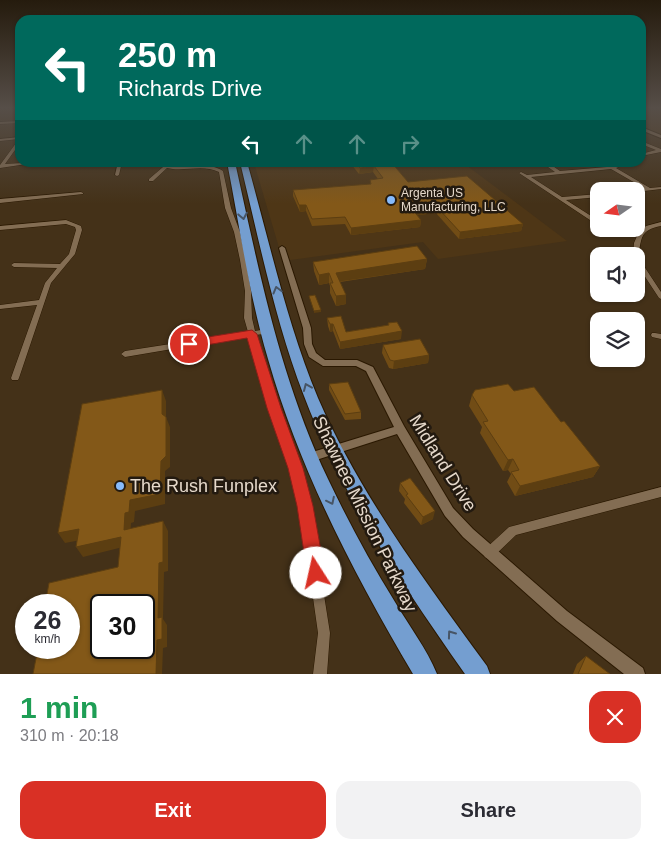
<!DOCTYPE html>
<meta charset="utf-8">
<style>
body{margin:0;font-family:Arial,sans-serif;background:#f2f2f3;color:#2b2b33;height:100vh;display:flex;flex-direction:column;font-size:19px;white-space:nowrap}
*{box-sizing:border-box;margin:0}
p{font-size:16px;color:#7c7c81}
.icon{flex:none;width:28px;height:28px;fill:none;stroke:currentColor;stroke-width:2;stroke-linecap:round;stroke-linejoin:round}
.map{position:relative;height:674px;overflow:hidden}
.details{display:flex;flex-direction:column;background:#fff;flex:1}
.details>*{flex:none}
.banner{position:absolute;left:15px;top:15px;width:631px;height:152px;border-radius:15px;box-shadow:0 1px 4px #0004;background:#00695c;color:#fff;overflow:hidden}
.needle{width:32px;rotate:256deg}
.controls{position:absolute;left:590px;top:182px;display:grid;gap:10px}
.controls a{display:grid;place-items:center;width:55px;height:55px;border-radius:10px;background:#fff;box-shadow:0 1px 4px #0004;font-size:25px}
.speed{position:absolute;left:15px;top:594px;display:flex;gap:10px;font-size:25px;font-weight:700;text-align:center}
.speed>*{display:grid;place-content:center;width:65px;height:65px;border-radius:50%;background:#fff;box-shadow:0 1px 4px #0004;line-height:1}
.speed small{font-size:12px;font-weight:400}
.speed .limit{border:2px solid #111;border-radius:8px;background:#fff;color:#111}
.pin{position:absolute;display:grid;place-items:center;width:42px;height:42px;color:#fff;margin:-21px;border:2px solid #fff;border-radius:50%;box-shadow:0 1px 5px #0007}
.me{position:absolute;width:55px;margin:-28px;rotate:350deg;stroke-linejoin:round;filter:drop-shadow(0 0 4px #0008)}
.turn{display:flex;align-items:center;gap:18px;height:105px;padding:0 20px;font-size:22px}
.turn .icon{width:65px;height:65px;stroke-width:2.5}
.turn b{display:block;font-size:35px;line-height:42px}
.lanes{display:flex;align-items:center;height:48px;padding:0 20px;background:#0003;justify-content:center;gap:25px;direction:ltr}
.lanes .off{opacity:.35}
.round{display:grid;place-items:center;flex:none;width:52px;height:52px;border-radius:15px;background:#f2f2f3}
.summary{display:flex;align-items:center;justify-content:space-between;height:85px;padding:0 20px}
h1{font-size:30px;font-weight:700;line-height:38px;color:#1e9e55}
.primary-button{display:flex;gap:10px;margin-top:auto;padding:10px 20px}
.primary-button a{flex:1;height:58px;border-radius:15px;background:#d93025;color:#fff;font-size:20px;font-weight:700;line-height:58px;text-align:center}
.primary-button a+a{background:#f2f2f3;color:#2b2b33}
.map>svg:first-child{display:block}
.built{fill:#4e3616}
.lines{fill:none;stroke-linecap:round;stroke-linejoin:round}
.minor-casing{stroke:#2a1801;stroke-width:1}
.tertiary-casing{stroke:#2a1801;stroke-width:2}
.trunk-casing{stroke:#2a1801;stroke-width:2}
.minor{fill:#836d53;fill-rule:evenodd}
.tertiary{fill:#836d53;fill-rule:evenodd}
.trunk{fill:#749ed0;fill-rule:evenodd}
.wall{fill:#714c15}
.shaded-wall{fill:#5c3e11}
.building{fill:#835818;stroke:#5c3e11;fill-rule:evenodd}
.oneway{stroke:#475566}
.route{fill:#d93025;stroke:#8d1f18}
.poi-dot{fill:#87bbfb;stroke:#231a10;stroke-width:2}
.labels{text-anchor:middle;stroke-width:5;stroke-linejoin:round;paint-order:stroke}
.far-poi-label{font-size:12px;fill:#e6d9cb;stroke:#231a10;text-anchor:start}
.near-street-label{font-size:18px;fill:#e6d9cb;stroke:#231a10}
.near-poi-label{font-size:18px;fill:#e6d9cb;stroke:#231a10;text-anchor:start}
</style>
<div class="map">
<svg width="661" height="674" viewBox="0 0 661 674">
<rect width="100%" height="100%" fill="#443118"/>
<path class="built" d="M641,109H661V135L641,126Z
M254,163H482L466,165L567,241L438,259L423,242L283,261Z"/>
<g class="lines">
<g class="minor-casing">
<path id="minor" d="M20,121V123L0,124V122Z
M20,137V143L5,164L40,162L0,168V165L19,139L0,141V139Z
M641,141L661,149V152L641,156V154L656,150L641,144Z
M118,162H122L119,175L117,176L115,175Z
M156,162C162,162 166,166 172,166C189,169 208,161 223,171L231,208L240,232L246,260L251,291L252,318L255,331L267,329L271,331L270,333L256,335L258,343L278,408L300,468L310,506L330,633L327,674H313L318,633L300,506L290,468L270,408L249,336L125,357L121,354L125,351L248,332L244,318L245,291L240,260L234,232L225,208L219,172C203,164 184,172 167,168L153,181H149V179L163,167Z
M541,162H547L560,171L607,167L600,162H606L612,166L623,162H631L616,168L650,188L661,187V189L636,192L628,191L630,190L644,188L611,169L531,177L562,197L599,194V197L566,200L599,221V226L519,173L521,172L527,175L555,172Z
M81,192L83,193V194L0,203V199Z
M66,220L81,226L82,230L75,254L51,283L19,378L18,380H12L11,378L37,305L0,309V305L39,300L45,283L57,268L14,267L11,265L14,263L60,264L69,254L76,230L75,227L66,224L0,230V226Z
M661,222V226C639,230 642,239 638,257L661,292V299L659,298L636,263V256H633L634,243L637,236L612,229H621L638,233L646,226Z
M652,333H655L661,334V339L652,337L651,335Z
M661,487V497L516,535L493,557L489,559L485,557L483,553L485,549L509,527L513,526Z"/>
</g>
<g class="tertiary-casing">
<path id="tertiary" d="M641,127L661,135V138L641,130Z
M282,246L285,248L311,328L312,344L316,353L325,360H357L373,367L404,426L453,508L473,529L567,611L643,668L645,674H624L557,621L463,537L445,516L397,434L310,462L306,460L304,457L306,454L394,427L366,371L356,366H323L309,357L304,344L303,328L279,248Z"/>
</g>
<g class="trunk-casing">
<path id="trunk" d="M227,162H235C259,271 280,378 328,479C348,521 370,562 395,602C409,626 427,649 437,674H413C354,574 300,471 268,359C249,295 240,228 227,162Z
M240,162H247C269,240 287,324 318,398C360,495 425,581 487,666L490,674H465C404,587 342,496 304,396C275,321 259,240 240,162Z"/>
</g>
<use href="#minor" class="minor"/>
<use href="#tertiary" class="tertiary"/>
<use href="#trunk" class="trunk"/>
</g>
<path class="wall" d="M351,162H391L408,182L523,224L521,231L459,239L436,213L417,215L421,220L420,227L351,235L345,224L312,226L306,211L300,212L293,196V190L370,184V180L378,179L373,172L359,174L351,164Z
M427,259L425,269L340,282L346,295V304L336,306L330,293V286L329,283L319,285L314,271L313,262Z
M327,318L346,332L388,325V323L401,339L340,349L333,331L330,332L328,326Z
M383,345L429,355L428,363L393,369L389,368L382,353Z
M329,384L361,412V419L345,420L329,390Z
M514,391L561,422L600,466L593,477L515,496L507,482L511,474L508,470L503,471L480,433L482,427L469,406L472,395Z
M400,483L433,519L421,525L404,503L405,499L399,491Z
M586,656L610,674H573L577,664Z"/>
<path class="shaded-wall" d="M374,166L373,172L359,174L360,168Z
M299,205H306V211L300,212Z
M437,207L436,213L411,216L412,209Z
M421,220L420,227L351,235V228Z
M523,224L521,231L459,239L460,232Z
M427,259L425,269L336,282V273Z
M329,273V283L319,285V275Z
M346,295V304L336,306V296Z
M321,310V312L314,313V311Z
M330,324H333V331L330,332Z
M402,331L401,339L340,349V342Z
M429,355L428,363L393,369L394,361Z
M162,390L166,401V425L162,414Z
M166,417L170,427V467L165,471V504L135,511L134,522L131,523L130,539L124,530L125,513L130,500L161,461Z
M513,459L508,470L503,471L508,460Z
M600,466L593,477L515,496L520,486Z
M435,511L433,519L421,525L423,517Z
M163,521L168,531V571L164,572L163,619L167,625V647L163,648L162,674H156L159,563Z
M79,529L86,539L65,543L58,533Z
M121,537L127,546L83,557L76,547Z"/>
<path class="building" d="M355,162H391L408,182L467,176L523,224L460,232L437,207L412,209L421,220L351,228L345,217L312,219L306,205H299L293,190L371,184L370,180L383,178L374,166L360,168Z
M417,246L427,259L336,273L346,295L336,296L330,283H333L329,273L319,275L313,262Z
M315,295L321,310L314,311L309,296Z
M341,316L346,332L389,325L388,323L397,322L402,331L340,342L333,324H330L327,318Z
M420,339L429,355L394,361L390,360L383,345Z
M348,382L361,412L345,414L329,384Z
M508,384L514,391L534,387L561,422L564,421L600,466L520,486L511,472L519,470L513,459L508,460L483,422L488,421L472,395L475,390Z
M162,390V414L166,417V456L161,461L160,494L130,500L129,512L125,513L124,530L163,521V562L159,563L158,618L162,617V639L157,640L156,674H33L38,648H69V605H45L49,583L118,567L121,537L76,547L79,529L58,533L82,404ZM101,605H144V648H101Z
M410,478L435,511L423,517L406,495L408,494L400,483Z
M586,656L610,674H578Z"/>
<defs><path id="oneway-chevron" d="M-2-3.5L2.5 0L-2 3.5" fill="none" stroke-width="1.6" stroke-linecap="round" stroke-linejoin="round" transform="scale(1.25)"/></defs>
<g class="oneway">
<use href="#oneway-chevron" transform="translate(243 216) rotate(79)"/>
<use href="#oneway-chevron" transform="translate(277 290) rotate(-105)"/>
<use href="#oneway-chevron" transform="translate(307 387) rotate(-113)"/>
<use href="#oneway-chevron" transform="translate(331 501) rotate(64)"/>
<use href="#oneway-chevron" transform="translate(451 634) rotate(-126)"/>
</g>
<linearGradient id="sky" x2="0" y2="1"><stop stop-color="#251b0d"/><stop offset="0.53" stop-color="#564e48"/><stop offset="1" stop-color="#564e48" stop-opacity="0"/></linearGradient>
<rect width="661" height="204" fill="url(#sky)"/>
<path class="route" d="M252,330L257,334L281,408L303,468L313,506L325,573L322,579L316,582L310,579L307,573L297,506L288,468L267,408L247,338L189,348L183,344L189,340Z"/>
<g class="poi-dot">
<circle cx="391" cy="200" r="5"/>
<circle cx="120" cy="486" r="5"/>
</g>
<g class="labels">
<g class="far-poi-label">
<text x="401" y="197">Argenta US<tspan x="401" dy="14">Manufacturing, LLC</tspan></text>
</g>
<g class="near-street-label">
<text transform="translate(443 463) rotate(58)" y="6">Midland Drive</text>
<text transform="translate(365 514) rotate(64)" y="6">Shawnee Mission Parkway</text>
</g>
<g class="near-poi-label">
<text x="130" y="492">The Rush Funplex</text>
</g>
</g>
</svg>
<div class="controls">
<a><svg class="needle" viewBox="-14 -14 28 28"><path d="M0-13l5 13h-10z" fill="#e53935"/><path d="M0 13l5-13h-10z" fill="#7c7c81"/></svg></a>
<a><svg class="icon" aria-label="sound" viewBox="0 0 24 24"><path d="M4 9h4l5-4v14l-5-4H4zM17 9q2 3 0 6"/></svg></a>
<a><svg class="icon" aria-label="layers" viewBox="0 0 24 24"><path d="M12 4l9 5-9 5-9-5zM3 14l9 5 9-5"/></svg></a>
</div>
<div class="speed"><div>26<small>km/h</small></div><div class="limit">30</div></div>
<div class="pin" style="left:189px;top:344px;background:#d93025"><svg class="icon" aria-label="arrive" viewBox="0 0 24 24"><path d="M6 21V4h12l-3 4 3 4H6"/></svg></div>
<svg class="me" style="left:316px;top:573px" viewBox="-20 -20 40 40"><circle r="19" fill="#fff"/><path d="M0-13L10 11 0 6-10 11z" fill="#d93025"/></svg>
<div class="banner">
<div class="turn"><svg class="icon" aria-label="left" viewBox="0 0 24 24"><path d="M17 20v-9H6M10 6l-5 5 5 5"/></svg><div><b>250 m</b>Richards Drive</div></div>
<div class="lanes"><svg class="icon" aria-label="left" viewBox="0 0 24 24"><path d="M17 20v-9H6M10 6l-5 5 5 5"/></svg><svg class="icon off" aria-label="ahead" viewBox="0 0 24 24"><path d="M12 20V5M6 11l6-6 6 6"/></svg><svg class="icon off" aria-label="ahead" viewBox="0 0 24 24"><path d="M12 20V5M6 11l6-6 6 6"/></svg><svg class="icon off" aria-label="right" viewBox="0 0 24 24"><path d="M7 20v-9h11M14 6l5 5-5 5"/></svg></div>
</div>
</div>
<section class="details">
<div class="summary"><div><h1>1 min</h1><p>310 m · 20:18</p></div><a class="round" style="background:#d93025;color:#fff"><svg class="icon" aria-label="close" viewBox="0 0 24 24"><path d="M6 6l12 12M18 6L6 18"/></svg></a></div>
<div class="primary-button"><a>Exit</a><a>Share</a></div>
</section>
